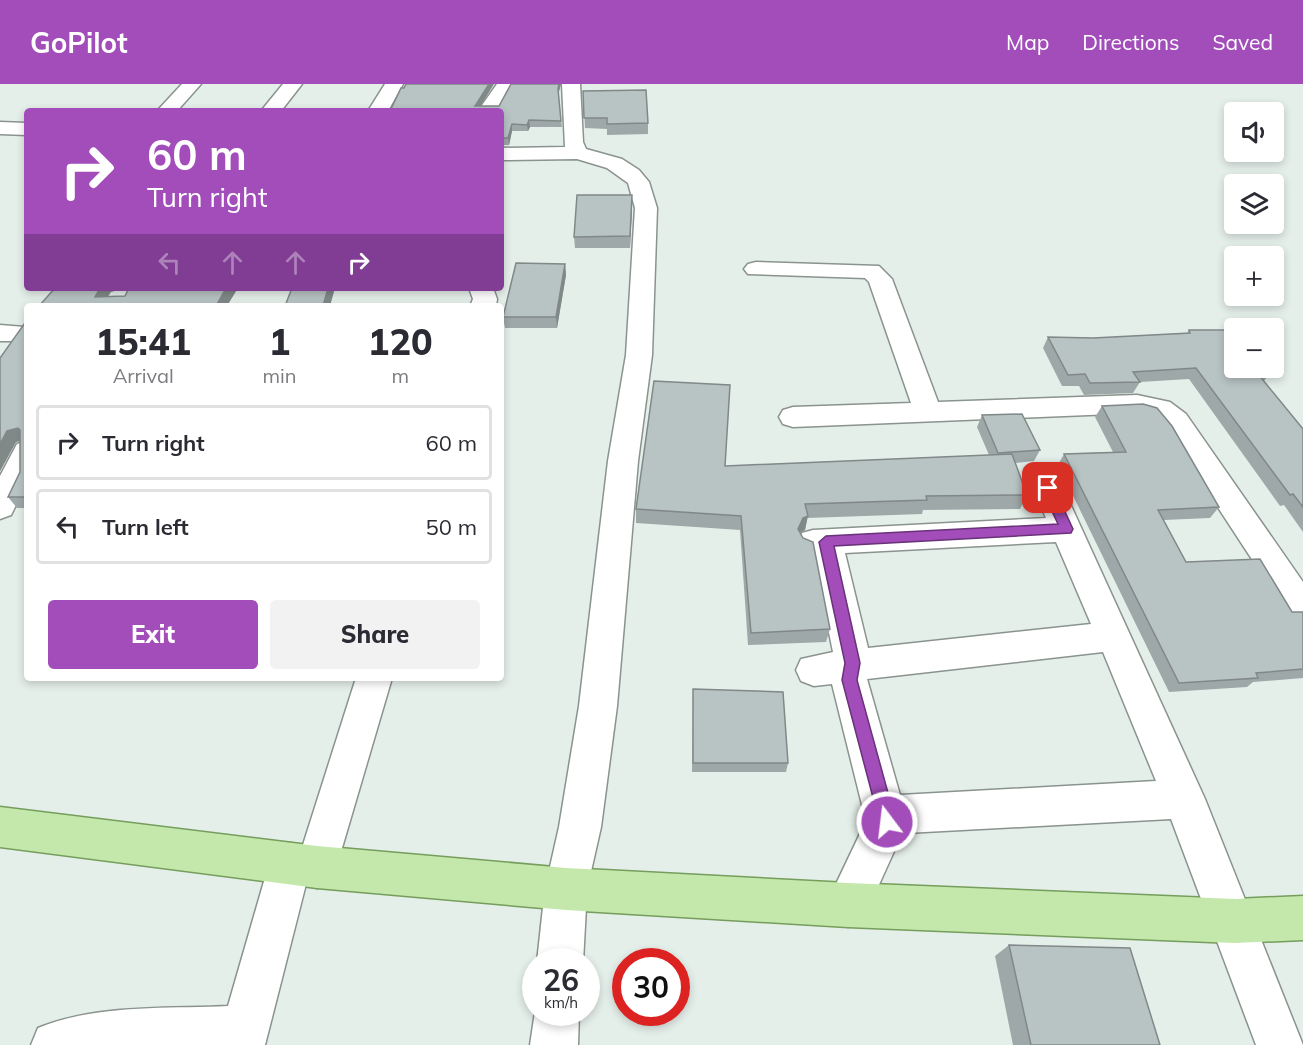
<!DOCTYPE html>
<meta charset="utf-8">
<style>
body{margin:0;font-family:Mulish,sans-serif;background:#f2f2f3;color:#2b2b33;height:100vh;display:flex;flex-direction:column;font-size:22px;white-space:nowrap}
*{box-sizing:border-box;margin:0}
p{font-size:20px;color:#7c7c81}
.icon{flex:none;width:33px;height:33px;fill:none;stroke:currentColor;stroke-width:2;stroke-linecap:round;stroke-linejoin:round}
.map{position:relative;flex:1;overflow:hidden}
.panel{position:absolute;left:24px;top:219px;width:480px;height:378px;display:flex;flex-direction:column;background:#fff;border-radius:6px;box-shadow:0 3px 9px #0003}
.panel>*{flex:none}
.hud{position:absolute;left:24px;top:24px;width:480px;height:183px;border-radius:6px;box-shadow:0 3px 9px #0003;background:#a24dba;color:#fff;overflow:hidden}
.fabs{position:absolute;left:1224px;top:18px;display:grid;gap:12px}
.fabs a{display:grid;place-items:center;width:60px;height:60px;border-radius:6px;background:#fff;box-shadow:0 3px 9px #0003;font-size:30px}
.speed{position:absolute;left:522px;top:864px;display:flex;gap:12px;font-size:30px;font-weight:700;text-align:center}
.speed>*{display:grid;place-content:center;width:78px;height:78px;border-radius:50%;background:#fff;box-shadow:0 3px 9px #0003;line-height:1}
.speed small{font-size:15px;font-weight:400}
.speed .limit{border:9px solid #d22;background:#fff;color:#111}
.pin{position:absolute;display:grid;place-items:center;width:51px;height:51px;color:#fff;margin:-26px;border-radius:12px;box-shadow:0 3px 9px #0006}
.me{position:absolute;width:66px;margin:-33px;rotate:345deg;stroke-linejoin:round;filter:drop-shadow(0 0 4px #0008)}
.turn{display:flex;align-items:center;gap:21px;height:126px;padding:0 24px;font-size:27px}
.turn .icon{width:78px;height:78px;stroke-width:2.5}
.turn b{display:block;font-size:42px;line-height:51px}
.lanes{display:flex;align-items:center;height:57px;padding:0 24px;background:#0003;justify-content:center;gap:30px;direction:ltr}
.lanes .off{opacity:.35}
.eta{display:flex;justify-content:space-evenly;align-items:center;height:102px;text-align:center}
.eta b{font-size:36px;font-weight:800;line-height:42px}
.action{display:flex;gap:12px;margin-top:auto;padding:12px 24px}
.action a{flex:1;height:69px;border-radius:6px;background:#a24dba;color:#fff;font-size:24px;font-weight:800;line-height:69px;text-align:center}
.action a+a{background:#f2f2f3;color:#2b2b33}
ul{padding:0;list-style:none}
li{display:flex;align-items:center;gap:18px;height:75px;margin:0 12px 9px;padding:0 12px;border:3px solid #e1e1e2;border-radius:6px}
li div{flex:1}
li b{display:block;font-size:22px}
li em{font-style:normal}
header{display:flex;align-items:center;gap:36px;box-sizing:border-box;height:84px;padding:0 30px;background:#a24dba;color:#fff}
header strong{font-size:28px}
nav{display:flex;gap:33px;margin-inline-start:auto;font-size:21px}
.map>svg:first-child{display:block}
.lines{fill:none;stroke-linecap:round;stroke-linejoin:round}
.minor-casing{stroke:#8a938e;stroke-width:3}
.major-casing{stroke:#759d5b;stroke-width:3}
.minor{fill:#fff;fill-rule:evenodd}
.major{fill:#c4e8ac;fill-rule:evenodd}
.wall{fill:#9ea8a8}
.shaded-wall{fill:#818888}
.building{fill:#b8c3c3;stroke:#818888;stroke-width:1.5}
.route{fill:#a24dba;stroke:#693279;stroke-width:1.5}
</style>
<header>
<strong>GoPilot</strong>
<nav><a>Map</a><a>Directions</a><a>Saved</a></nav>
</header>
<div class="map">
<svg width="1303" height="961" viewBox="0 0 1303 961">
<rect width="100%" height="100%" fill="#e5efea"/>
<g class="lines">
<g class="minor-casing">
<path id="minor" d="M182,0H201L177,27H157Z
M283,0H302L281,27H261Z
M385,0H403L388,27H368Z
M497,0H515L498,27H478Z
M562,0H580L583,58L586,65L622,75L639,86L649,98L657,124L652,271L638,377L617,622L601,743L587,805L583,878H537L545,805L559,743L579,622L608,377L626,271L635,124L628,99L607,84L577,75L501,76V64L565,63Z
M0,38L27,39V51L0,50Z
M756,178L879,182L892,195L938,318L1137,311L1170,318L1186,330L1303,498V539L1291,535L1166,344L1151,333L1137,329L793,343L783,340L779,333L783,326L793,323L911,319L869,198L865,194L748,190L744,185L748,180Z
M469,204H493L497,215L496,222H470L473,215Z
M0,241L25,243L27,252L16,257H0Z
M27,357V399L11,431L0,435V392L17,360Z
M1048,393L1059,396L1063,404L1205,715L1303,961H1256L1171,735L906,749L901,752L863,836L848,843L833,836L826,821L866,737L832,600L814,602L801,597L796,586L801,575L833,568L813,470L802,467L797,458L802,449L813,446L1046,434L1033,404L1037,396ZM1056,458L1091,540L868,564L845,469ZM1103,568L1156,697L900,711L867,595Z
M356,594H392L332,798L317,804L306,800L265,961H31L38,944C97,920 166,925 228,922L269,780L275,765L290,759L302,764Z
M536,921V928H579L578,961H530Z"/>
</g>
<g class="major-casing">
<path id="major" d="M0,723L317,762L566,784L848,799L1235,815L1303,812V856L1235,859L848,843L566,826L317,804L0,763Z"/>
</g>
<use href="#minor" class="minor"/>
<use href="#major" class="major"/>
</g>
<path class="wall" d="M511,0H561L558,11L562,43H530L528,47H512L509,61H501V27H390L404,4L481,22H499Z
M583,7L648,39V50L607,51V45L585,44Z
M632,122L630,164H575L574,153Z
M565,180L566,191L557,244H505L503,233Z
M27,236V424H17L8,413L20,388V357L16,358L0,387V274Z
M1189,246L1270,289L1264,297L1303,345V448L1284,421L1280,422L1189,295L1140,298L1133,309L1084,311L1079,302H1062L1043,264L1048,253L1093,254L1187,249Z
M1102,322L1219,423L1210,434L1164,436L1186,478L1292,528H1303V594L1253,598L1247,603L1169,608L1058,381L1064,370L1113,368L1095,333Z
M982,331L1040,366L1034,377L1015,379L1027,411L1020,425L923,426L922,430L807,434L805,446L800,449L830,545L826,558L748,561L740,446L636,439V425L725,382L989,371L977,343Z
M693,605L788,679L786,688H692Z
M1009,861L1160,961H1013L995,872Z"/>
<path class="shaded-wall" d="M489,0H494L478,26L475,22Z
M559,0H561L558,11V5Z
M529,36L530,43L528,47L527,41Z
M512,40V47L509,61L508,54Z
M632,111V122L630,164V152Z
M565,180L566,191L557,244L556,233Z
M100,204H122V205L111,208L102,222L95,213Z
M226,204H238L227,222H216Z
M328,204H335L330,222H323Z
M18,344L26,355L16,358L0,387V360L7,347Z
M808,432L805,446L800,448L795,459L798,445L803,434Z"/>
<path class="building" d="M406,0H489L475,22H499L511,0H559L558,5L561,37L529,36L527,41L512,40L508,54H501V27H490L491,26L430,25L429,27H390L401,4H404Z
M646,6L648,39L607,40V34H584L583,7Z
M577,111H632L630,152L574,153Z
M516,179L565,180L556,233H503Z
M55,204H100L95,213L125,212L129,204H226L216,222H39Z
M292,204H328L323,222H285Z
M27,236V413H8L20,388V346L18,344L7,347L0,360V274Z
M1189,246H1234V284H1266L1270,289L1258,290L1303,345V423L1293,410L1290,411L1196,284L1133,288L1140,298L1090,299L1085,290L1068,291L1048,253L1093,254L1190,249Z
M654,297L730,301L725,382L1012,370L1027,411L926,412L927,416L805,420L808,432L803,434L798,445L803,454L813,458L830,545L751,549L741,432L636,425Z
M1143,320L1157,324L1172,342L1219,423L1158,426L1186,478L1260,475L1292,528H1303V585L1256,589L1258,594L1179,599L1064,370L1126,368L1102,322Z
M1022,330L1040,366L998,369L982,331Z
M693,605L783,608L788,679H693Z
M1009,861L1130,864L1160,961H1031Z"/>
<path class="route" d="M1048,399L1054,404L1073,445L1071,449L834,462L860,579L857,596L896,738L893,744L887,746L881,744L842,596L845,579L819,458L826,452L1058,440L1041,404Z"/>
</svg>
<div class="fabs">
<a><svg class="icon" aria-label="sound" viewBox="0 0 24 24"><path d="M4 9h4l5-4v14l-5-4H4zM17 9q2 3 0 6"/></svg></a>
<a><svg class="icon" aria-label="layers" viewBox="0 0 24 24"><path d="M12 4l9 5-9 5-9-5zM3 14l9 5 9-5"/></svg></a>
<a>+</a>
<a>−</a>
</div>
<div class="speed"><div>26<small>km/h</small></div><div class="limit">30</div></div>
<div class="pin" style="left:1048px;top:404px;background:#d93025"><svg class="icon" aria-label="arrive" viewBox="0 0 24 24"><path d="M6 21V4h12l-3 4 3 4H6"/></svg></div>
<svg class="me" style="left:887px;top:738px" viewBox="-20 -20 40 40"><circle r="17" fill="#a24dba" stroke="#fff" stroke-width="3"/><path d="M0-11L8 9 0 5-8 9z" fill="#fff"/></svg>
<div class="hud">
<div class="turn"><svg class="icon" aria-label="right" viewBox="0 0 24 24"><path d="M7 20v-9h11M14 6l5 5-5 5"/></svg><div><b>60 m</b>Turn right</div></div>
<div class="lanes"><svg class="icon off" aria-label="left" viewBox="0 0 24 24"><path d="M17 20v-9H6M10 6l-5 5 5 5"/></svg><svg class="icon off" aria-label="ahead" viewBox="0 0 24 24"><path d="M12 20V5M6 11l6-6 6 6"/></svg><svg class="icon off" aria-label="ahead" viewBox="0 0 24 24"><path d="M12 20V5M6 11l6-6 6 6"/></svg><svg class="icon" aria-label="right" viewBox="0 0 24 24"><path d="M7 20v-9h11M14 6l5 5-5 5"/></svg></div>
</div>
<section class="panel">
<div class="eta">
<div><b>15:41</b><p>Arrival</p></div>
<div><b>1</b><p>min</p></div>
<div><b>120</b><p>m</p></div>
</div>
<ul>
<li><svg class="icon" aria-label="right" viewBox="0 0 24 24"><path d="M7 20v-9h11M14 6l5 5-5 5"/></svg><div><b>Turn right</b></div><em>60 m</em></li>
<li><svg class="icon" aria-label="left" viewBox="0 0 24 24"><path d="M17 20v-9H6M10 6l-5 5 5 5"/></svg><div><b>Turn left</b></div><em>50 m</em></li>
</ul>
<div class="action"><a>Exit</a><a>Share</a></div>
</section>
</div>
